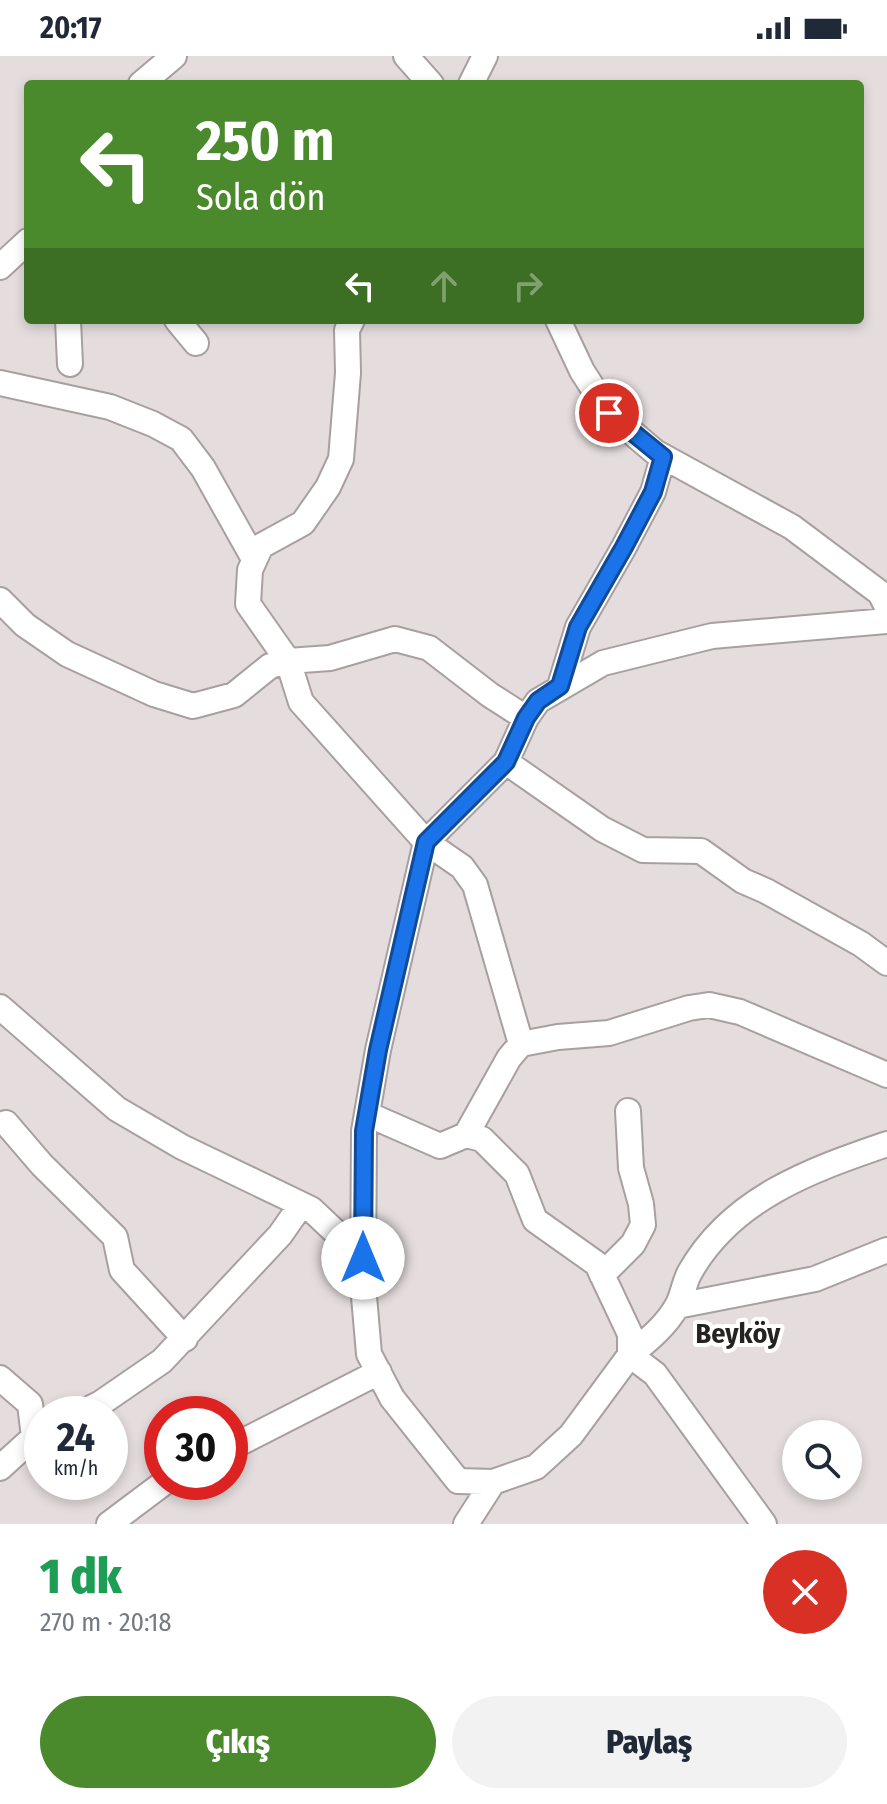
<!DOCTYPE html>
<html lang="tr">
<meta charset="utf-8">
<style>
body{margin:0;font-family:"Fira Sans Condensed",sans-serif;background:#f2f2f3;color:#1f2937;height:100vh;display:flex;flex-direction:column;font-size:30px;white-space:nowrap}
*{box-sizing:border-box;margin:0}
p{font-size:26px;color:#747a83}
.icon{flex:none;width:44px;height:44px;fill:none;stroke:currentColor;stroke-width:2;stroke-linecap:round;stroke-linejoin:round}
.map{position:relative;height:1468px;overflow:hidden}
.details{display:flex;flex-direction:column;background:#fff;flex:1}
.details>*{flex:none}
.banner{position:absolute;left:24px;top:24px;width:840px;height:244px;border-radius:8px;box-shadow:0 4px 12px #0003;background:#4b8a2c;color:#fff;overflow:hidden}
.tools{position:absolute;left:782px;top:1364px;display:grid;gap:16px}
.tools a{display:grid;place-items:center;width:80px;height:80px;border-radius:50%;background:#fff;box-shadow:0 4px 12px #0003;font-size:40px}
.speed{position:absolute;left:24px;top:1340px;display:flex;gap:16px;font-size:40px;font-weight:700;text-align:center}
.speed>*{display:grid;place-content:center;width:104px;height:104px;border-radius:50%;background:#fff;box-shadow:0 4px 12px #0003;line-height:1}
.speed small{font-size:20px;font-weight:400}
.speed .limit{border:12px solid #d22;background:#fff;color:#111}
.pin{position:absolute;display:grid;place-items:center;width:68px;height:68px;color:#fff;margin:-34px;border:4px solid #fff;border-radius:50%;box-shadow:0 2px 8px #0007}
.me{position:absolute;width:88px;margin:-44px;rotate:0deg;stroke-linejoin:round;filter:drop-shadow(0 0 6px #0008)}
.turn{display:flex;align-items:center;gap:28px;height:168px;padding:0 40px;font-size:36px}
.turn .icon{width:104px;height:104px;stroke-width:2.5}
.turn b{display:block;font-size:56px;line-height:68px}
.lanes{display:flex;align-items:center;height:76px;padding:0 40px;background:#0003;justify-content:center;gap:40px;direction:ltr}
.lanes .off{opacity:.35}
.round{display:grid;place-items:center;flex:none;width:84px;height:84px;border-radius:42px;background:#f2f2f3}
.overview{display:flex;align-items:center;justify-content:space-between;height:136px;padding:0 40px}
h1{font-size:48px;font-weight:800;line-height:60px;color:#1e9e55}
.cta{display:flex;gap:16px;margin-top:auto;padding:16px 40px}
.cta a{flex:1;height:92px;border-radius:48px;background:#4b8a2c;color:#fff;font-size:32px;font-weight:800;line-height:92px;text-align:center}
.cta a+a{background:#f2f2f3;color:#1f2937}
.status{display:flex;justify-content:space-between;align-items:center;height:56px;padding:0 40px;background:#fff;direction:ltr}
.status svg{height:22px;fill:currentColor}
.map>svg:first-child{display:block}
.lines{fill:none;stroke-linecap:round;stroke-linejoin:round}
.minor-casing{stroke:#a8a0a0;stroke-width:28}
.minor{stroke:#fff;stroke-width:24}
.route-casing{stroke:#114b97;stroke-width:20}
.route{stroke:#1a73e8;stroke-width:14}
.labels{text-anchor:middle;stroke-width:8;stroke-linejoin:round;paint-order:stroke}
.quarter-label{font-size:28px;font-weight:bold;fill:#252222;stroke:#fff}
</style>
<div class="status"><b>20:17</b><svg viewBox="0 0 49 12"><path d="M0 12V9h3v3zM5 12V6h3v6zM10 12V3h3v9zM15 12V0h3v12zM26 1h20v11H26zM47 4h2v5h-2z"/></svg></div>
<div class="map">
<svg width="887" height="1468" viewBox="0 0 887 1468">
<rect width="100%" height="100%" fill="#e5dddd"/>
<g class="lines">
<g class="minor-casing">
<path id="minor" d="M406,0L431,28
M141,28L174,0
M471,28L485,0
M0,211L28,185
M68,264L70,308
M177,264L196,287
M352,264L347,274L348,317L341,403L328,431L303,467L261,490L250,514L248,548L288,605L301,646L426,786L462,811L475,829L521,988
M558,264L582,315L609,357L655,396L792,471L880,537L887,551
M0,327L110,351L153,368L181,383L203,412L254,503
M0,544L25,569L67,598L154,638L193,650L234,639L270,610L288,605L330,602L395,583L429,592L490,639L526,662
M560,630L578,571L624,491L653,436L663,401
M506,706L602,773L643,794L701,795L743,825L766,835L861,888L887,907
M0,951L117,1053L182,1091L311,1153L363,1202
M367,1058L440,1090L466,1079L482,1083L517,1118L535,1164L597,1208L630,1278V1299
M6,1067L42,1109L115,1181L122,1214L185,1283
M466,1079L509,1002L521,988L558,981L609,977L689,952L709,949L740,956L887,1019
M602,1219L633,1188L643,1169L641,1148L631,1112L628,1055
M677,1250L815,1223L887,1194
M630,1299C647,1285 666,1270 677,1250C683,1240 684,1226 690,1216C732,1142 811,1114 887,1088
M0,1322L30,1348L34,1381
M79,1358L101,1347L162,1305L280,1179L301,1149
M230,1392L379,1316
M0,1412L34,1381L42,1377
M109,1468L165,1426
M466,1468L493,1426
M764,1468L655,1318L630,1299L571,1379L536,1411L493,1426L458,1425L392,1342L369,1298L363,1229L364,1075L378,994L426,786L506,706L526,662L538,645L603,607L712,580L887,565"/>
</g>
<use href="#minor" class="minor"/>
</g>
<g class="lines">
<g class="route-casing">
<path id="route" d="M363,1202L364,1075L378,994L426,786L506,706L526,662L538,645L560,630L578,571L624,491L653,436L663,401L609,357"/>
</g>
<use href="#route" class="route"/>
</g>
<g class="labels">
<g class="quarter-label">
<text x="738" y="1287">Beyköy</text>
</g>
</g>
</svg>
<div class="tools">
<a><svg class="icon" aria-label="search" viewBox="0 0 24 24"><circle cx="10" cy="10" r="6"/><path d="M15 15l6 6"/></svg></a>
</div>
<div class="speed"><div>24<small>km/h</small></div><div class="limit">30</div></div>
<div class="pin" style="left:609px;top:357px;background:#d93025"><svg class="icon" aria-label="arrive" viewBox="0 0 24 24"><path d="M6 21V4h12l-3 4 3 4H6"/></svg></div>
<svg class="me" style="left:363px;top:1202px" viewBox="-20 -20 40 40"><circle r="19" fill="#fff"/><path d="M0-13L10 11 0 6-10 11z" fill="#1a73e8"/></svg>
<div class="banner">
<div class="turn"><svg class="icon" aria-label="left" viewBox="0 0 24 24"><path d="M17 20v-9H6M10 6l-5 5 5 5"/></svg><div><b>250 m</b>Sola dön</div></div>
<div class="lanes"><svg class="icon" aria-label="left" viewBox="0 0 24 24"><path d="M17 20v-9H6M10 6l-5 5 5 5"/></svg><svg class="icon off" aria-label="ahead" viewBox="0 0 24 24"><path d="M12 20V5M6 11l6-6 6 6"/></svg><svg class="icon off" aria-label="right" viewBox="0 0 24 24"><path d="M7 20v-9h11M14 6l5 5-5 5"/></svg></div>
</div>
</div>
<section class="details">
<div class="overview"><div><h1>1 dk</h1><p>270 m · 20:18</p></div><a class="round" style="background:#d93025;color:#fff"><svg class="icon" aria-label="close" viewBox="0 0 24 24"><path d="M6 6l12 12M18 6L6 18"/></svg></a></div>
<div class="cta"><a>Çıkış</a><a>Paylaş</a></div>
</section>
